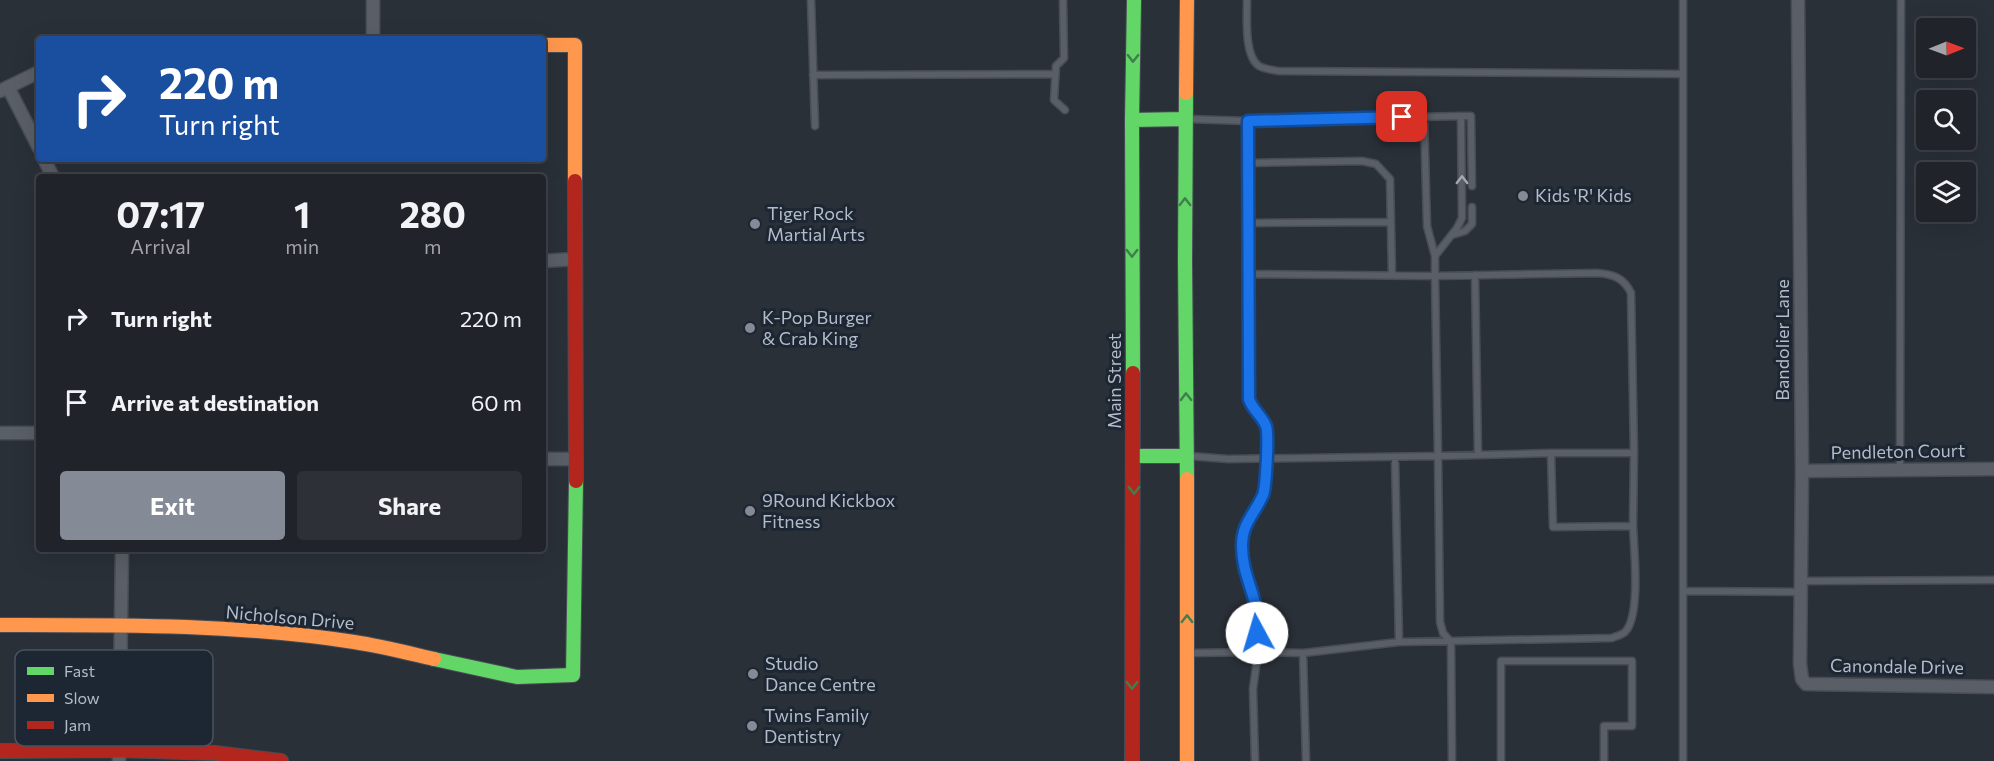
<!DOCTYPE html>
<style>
body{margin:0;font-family:Commissioner,sans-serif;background:#2d3036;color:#f1f3f6;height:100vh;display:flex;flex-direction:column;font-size:22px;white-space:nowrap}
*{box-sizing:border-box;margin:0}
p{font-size:20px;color:#a2a4a8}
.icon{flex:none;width:33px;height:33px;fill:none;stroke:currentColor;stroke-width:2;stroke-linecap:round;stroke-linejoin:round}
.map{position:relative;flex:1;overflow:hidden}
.details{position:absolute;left:36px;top:174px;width:510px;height:378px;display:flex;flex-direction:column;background:#20242a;border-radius:6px;box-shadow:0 6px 24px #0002,0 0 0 2px #3d4147}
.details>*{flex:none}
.guide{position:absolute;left:36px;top:36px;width:510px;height:126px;border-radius:6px;box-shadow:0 6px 24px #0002,0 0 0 2px #3d4147;background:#1a4fa0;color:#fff;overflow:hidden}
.needle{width:39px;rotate:89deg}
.fabs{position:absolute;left:1916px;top:18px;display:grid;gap:12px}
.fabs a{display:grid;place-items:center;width:60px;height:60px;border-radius:6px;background:#20242a;box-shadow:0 6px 24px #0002,0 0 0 2px #3d4147;font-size:30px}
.pin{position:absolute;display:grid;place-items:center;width:51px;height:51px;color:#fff;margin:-26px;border-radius:12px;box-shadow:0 3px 9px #0006}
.me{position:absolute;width:66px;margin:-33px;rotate:354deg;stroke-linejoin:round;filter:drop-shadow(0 0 4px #0008)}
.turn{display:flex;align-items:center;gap:21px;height:126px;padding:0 24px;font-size:27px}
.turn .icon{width:78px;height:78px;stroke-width:2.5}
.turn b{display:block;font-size:42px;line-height:51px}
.eta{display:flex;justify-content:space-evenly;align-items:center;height:102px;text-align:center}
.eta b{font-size:36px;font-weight:700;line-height:42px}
.primary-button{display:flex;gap:12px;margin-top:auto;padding:12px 24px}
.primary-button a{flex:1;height:69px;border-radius:6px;background:#848b96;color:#fff;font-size:24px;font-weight:700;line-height:69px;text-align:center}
.primary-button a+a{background:#2d3036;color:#f1f3f6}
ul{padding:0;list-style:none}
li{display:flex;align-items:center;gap:18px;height:84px;padding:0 24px}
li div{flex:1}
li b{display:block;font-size:22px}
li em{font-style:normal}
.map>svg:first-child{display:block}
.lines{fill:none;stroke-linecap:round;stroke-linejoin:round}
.lane-casing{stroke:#484c55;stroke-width:9}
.street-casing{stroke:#484c55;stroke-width:15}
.fast-casing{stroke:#484c55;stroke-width:16}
.slow-casing{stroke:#484c55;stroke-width:16}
.jam-casing{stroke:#484c55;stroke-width:16}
.lane{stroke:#5a5e66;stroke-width:6}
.street{stroke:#5a5e66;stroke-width:12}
.fast{stroke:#63d668;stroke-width:14}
.slow{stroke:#ff974d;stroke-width:14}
.jam{stroke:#b3261e;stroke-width:14}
.oneway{stroke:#407e4e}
.oneway2{stroke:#a2a9b5}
.route-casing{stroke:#114b97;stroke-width:15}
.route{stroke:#1a73e8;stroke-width:10}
.poi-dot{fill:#848b96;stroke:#1d2633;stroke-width:2}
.labels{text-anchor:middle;stroke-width:6;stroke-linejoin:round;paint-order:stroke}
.poi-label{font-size:18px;fill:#b4bcc9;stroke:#1d2633;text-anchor:start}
.street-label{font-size:18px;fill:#b4bcc9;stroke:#1d2633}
.key{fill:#1d2633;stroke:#4a5360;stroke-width:1.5}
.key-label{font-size:16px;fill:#b4bcc9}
</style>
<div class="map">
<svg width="1994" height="761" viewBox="0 0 1994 761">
<rect width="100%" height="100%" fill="#2a3038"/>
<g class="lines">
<g class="lane-casing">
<path id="lane" d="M811,0L815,126
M1063,0L1064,58L1056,66L1054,100L1065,110
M1247,0C1247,17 1244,56 1259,66C1264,69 1273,70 1278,71L1683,74
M1683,0V761
M813,75L1055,74
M1461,116H1471L1472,186
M1187,119L1248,121L1461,116L1462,218L1457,228L1435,256
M1248,163L1362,161L1376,164L1390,179L1392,275
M1248,223L1391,222
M1452,235L1465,231L1472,224V207
M1248,274L1435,276V256L1427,226L1424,116
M1475,275L1478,455
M1551,453H1634L1633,526
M1189,456L1228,459L1438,456L1435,276L1597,273C1613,274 1624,278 1631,293L1634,453
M1395,458L1399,642L1612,638C1616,636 1622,635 1625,632C1641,616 1634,549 1633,526L1553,527L1551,453L1438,456L1440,622L1443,633L1451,642L1452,761
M1900,470L1901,0
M1801,581L1994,580
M1683,591L1801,592
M1190,653L1258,652L1257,613L1243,567L1242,543L1246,523L1263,494L1266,484L1267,435L1265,425L1249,399L1248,121
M1303,653L1306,761
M1255,761L1253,689L1258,652L1303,653L1399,642
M1501,761V661H1632V726H1604V761"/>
</g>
<g class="street-casing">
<path id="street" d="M1798,0L1802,471L1800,664L1802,679L1806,684L1994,687
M373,39V0
M8,87L39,148
M0,91L39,72
M44,159L53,177
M543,261L575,259
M0,433H39
M543,459H576
M1802,471L1994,469
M119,761L122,549"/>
</g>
<g class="fast-casing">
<path id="fast" d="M1186,93L1185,261L1187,479
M1132,120L1185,119
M1133,373L1132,120L1134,0
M1133,456H1187
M434,659L517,677L573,675L576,481"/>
</g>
<g class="slow-casing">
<path id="slow" d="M543,45H575V181
M1186,93L1187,0
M1187,479V761
M0,625C118,625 237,624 354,642C381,646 408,653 434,659"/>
</g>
<g class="jam-casing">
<path id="jam" d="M575,181L576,481
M0,751L120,750L215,753L281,761
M1132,761L1133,373"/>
</g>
<use href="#lane" class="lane"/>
<use href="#street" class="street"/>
<use href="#fast" class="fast"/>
<use href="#slow" class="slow"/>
<use href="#jam" class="jam"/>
</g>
<defs><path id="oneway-chevron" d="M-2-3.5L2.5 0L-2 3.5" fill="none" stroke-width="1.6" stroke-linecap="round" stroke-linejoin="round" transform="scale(1.5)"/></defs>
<g class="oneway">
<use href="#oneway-chevron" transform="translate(1133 58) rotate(91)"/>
<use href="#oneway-chevron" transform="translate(1185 202) rotate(-90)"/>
<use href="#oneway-chevron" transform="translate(1132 253) rotate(90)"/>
<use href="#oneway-chevron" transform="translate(1186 397) rotate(-91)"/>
<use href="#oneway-chevron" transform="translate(1134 490) rotate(90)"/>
<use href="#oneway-chevron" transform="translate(1187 619) rotate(-90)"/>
<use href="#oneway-chevron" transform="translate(1132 685) rotate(90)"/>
</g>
<use class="oneway2" href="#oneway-chevron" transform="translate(1462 180) rotate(-90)"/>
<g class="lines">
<g class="route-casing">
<path id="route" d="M1257,633C1257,626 1258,620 1257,614C1254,590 1242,573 1242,546C1242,523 1254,515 1263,495C1266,487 1269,434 1266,426C1262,416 1252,409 1249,399L1248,121L1402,117"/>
</g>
<use href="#route" class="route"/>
</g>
<g class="poi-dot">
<circle cx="1523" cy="196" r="6"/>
<circle cx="755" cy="224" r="6"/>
<circle cx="750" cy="328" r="6"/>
<circle cx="750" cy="511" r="6"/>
<circle cx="753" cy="674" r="6"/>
<circle cx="752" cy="726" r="6"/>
</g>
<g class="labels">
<g class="poi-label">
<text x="1535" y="202">Kids 'R' Kids</text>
<text x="767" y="220">Tiger Rock<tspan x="767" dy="21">Martial Arts</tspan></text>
<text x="762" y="324">K-Pop Burger<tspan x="762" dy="21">&amp; Crab King</tspan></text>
<text x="762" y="507">9Round Kickbox<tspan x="762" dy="21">Fitness</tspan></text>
<text x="765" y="670">Studio<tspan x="765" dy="21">Dance Centre</tspan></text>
<text x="764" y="722">Twins Family<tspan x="764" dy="21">Dentistry</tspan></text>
</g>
<g class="street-label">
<text transform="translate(1783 340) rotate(-90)" y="6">Bandolier Lane</text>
<text transform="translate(1115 381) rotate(-90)" y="6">Main Street</text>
<text transform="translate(1898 452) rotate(-1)" y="6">Pendleton Court</text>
<text transform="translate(290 618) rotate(5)" y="6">Nicholson Drive</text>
<text transform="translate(1897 667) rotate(1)" y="6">Canondale Drive</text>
</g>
</g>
<rect x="15" y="650" width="198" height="96" rx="9" class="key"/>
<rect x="27" y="667" width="27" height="8" fill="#63d668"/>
<rect x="27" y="694" width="27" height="8" fill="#ff974d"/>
<rect x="27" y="721" width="27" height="8" fill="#b3261e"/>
<g class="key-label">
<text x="64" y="677">Fast</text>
<text x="64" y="704">Slow</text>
<text x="64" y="731">Jam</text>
</g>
</svg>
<div class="fabs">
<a><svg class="needle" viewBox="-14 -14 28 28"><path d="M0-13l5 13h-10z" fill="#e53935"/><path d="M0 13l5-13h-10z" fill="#a2a4a8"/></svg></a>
<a><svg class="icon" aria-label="search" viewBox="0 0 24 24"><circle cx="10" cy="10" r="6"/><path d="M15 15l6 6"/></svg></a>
<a><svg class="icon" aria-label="layers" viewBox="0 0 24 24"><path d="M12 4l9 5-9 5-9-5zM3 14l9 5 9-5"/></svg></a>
</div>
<div class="pin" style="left:1402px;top:117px;background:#d93025"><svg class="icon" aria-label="arrive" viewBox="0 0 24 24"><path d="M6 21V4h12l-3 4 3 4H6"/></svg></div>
<svg class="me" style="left:1257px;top:633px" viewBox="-20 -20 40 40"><circle r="19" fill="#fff"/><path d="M0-13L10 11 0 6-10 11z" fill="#1a73e8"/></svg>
<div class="guide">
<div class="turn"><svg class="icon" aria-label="right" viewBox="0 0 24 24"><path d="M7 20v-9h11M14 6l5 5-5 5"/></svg><div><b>220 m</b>Turn right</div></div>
</div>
<section class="details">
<div class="eta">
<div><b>07:17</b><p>Arrival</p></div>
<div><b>1</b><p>min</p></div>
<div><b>280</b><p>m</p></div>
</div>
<ul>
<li><svg class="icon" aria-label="right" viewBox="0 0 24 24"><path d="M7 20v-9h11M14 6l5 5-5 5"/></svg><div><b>Turn right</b></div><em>220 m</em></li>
<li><svg class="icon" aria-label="arrive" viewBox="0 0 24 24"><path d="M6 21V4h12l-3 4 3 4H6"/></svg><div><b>Arrive at destination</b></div><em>60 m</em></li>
</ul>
<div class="primary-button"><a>Exit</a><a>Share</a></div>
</section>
</div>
